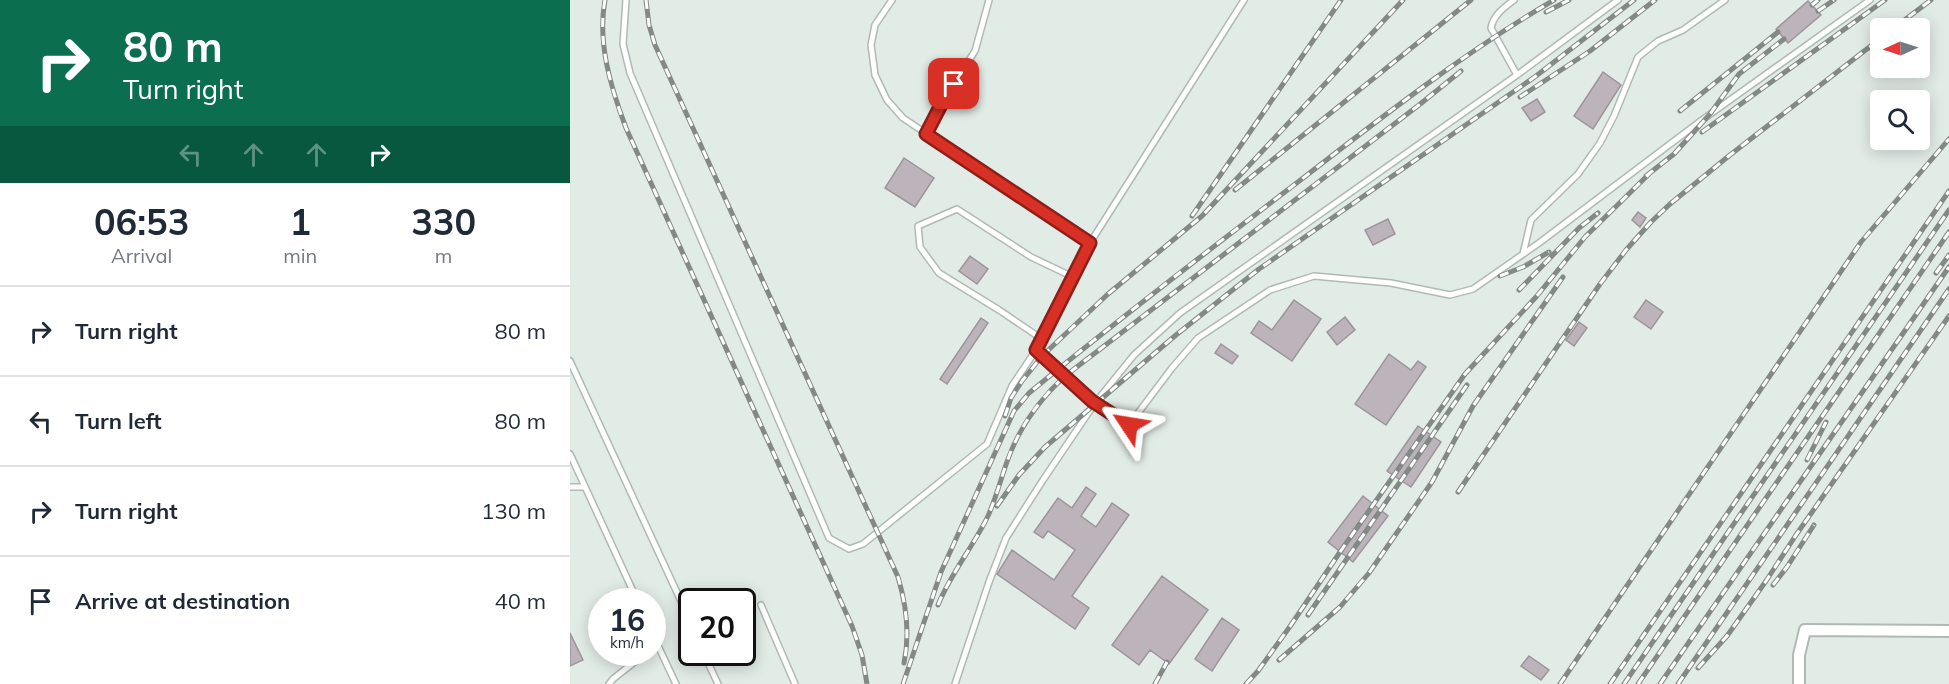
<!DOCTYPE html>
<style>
body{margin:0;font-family:Mulish,sans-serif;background:#f6f6f7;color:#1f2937;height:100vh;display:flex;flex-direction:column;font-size:22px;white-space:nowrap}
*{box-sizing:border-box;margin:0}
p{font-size:20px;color:#747a83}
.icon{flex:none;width:33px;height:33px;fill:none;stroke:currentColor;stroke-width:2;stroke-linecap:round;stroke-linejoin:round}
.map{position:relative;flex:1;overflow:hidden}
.side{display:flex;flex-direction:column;background:#fff;width:570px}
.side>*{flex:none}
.top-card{background:#0b6e4f;color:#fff;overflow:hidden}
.needle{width:39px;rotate:267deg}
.controls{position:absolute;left:1300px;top:18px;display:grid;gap:12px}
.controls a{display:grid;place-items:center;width:60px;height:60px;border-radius:6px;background:#fff;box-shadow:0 3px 15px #0003;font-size:30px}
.speed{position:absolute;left:18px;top:588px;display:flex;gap:12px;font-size:30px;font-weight:700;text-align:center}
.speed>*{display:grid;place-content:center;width:78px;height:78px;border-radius:50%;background:#fff;box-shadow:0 3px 15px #0003;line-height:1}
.speed small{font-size:15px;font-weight:400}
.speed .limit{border:3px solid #111;border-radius:9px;background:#fff;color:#111}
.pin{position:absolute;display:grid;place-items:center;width:51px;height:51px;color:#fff;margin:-26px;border-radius:12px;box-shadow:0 3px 9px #0006}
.me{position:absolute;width:66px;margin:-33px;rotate:303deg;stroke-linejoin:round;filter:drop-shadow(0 0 4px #0008)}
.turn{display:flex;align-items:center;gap:21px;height:126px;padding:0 24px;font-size:27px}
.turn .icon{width:78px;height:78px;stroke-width:2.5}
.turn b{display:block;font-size:42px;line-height:51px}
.lanes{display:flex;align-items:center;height:57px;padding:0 24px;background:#0003;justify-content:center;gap:30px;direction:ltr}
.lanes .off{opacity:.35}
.eta{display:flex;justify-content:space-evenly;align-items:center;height:102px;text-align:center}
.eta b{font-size:36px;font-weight:700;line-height:42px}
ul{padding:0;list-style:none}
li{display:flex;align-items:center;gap:18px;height:90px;padding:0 24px;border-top:2px solid #e0e1e3}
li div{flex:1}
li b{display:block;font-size:22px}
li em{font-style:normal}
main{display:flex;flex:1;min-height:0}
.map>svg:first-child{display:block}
.building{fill:#bcb4ba;stroke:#9c949b;stroke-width:1.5}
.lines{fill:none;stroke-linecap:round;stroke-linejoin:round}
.lane-casing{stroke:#b0bab5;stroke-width:8}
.street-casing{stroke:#b0bab5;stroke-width:14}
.lane{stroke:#fff;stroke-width:5}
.street{stroke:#fff;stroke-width:10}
.rail-casing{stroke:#828986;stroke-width:5}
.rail{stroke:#fff;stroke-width:3;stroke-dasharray:9;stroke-linecap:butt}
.route-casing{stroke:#8d1f18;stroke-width:15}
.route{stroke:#d93025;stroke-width:10}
</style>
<main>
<section class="side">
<div class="top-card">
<div class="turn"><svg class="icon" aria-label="right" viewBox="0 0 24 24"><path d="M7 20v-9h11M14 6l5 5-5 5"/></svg><div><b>80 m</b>Turn right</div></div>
<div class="lanes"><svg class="icon off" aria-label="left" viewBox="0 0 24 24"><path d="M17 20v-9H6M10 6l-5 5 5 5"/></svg><svg class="icon off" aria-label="ahead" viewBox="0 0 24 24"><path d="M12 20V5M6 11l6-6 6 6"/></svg><svg class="icon off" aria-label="ahead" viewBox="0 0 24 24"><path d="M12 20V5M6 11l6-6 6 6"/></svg><svg class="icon" aria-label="right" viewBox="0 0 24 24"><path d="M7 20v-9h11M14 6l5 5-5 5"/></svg></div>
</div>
<div class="eta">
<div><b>06:53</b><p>Arrival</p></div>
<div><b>1</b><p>min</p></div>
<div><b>330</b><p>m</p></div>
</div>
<ul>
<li><svg class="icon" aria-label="right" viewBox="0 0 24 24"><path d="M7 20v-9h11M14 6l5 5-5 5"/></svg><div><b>Turn right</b></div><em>80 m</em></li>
<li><svg class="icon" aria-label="left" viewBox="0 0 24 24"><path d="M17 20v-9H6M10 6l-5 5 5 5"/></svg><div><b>Turn left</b></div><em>80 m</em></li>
<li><svg class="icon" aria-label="right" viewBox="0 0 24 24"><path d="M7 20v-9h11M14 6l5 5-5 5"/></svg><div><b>Turn right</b></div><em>130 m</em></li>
<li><svg class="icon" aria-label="arrive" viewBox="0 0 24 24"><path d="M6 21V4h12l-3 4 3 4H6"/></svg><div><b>Arrive at destination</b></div><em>40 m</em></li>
</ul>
</section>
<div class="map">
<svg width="1379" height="684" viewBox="0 0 1379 684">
<rect width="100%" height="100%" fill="#e2ece7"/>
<path class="building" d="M1238,1L1251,15L1218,43L1206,29Z
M1033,72L1051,85L1023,129L1004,116Z
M967,99L975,112L961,121L952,108Z
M334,158L364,178L345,207L315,188Z
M1068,212L1076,218L1070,227L1062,220Z
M818,219L825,234L803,245L795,230Z
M400,256L418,269L407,284L389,271Z
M724,300L751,319L722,361L681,333L689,321L702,330Z
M1076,300L1093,312L1081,329L1064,317Z
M775,317L785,330L767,345L757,332Z
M411,318L418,323L377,384L370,379Z
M1009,322L1017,328L1004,346L996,340Z
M651,344L668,356L662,364L645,353Z
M819,354L841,370L848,361L856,367L816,425L785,404Z
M848,426L871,442L841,487L817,471Z
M516,487L526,494L511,516L526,527L542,503L559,515L502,596L519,608L505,629L427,574L442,550L484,580L505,550L478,531L473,538L464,532L488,498L502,508Z
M793,496L818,516L783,562L758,542Z
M592,576L638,610L599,664L580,650L569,665L542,645Z
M652,618L669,630L642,671L625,659Z
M0,633L13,660L0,666Z
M959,656L979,670L971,680L951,666Z"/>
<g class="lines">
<g class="lane-casing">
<path id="lane" d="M56,0L53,44L60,73L259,538L279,549L293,544L417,444L442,386L466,350L520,243L674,0
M322,0L305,25L301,45L305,75L317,100L333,118L520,243
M944,0C933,8 923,16 921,28L947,75L1048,0
M356,134L373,101L405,51L419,0
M953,254L961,220L1008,174L1030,143L1044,116L1068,57L1088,41L1113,30L1155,0
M472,339L429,310L369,273L350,247L348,226L387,209L461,257L503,277
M466,350L522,401L559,425L602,368L628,338L700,290L744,276L821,283L880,295L903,289L969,243L1132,120L1300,0
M0,361L122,625
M0,454L68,602
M0,487H14
M191,605L225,684
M82,633L106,684
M133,652L148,684
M39,684L43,679L77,652
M385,684L419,582L436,538L473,480L525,403L564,355L610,313L947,75"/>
</g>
<g class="street-casing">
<path id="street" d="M1229,684V655L1235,630L1379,631"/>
</g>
<use href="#lane" class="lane"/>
<use href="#street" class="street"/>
<g class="rail-casing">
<path id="rail" d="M35,0C27,43 41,88 56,128L282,626L292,655L297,684
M76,0L79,25L85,45L328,577C336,604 340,635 334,663
M1242,5L1248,0
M1248,11L1264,0
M976,12L999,0
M1324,28L1361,0
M950,97L1020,51L1085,0
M1110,111L1208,32
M1132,132L1315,0
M1076,176L1104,154L1140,114L1169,74L1214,39
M665,190L901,0
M622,216L771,0
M1366,273L1379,255
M930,276L953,267L979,252
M949,290L1009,228L1028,213
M435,416L441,398L452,381L472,356L538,294L632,216L833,0
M1237,460L1256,422
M888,492L1030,284L1056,250L1081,222L1100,204L1160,155L1311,38
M427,506L449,475L475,447L606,335L689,269L966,76L1064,0
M1203,585L1217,567L1244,525
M368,605C381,573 403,547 418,516C426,498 431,478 438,459C450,426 469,400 495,376L849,105L891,71
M738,615L897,385
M709,660L770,607L799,573L862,482L903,406L993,277
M1128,668L1157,636L1196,581L1226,535L1379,316
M333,684L371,572L444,411L459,393C545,322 635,253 724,185C807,121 893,53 984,0
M585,684L597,662
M676,684L688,671L721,625L770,552L895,374L966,297L1015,237L1081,172
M990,684L1291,242L1379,139
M1040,684L1379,191
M1054,684L1379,210
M1068,684L1379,232
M1090,684L1379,267
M1108,684L1379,289"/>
</g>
<use href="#rail" class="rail"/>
</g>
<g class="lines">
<g class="route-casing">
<path id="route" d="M384,84L373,101L356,134L520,243L466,350L522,401L559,425"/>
</g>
<use href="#route" class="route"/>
</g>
</svg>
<div class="controls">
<a><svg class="needle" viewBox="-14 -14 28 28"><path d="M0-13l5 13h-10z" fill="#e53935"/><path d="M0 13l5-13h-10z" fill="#747a83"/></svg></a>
<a><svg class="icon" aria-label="search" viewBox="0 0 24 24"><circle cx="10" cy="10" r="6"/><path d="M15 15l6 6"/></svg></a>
</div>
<div class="speed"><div>16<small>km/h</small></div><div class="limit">20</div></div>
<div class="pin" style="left:384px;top:84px;background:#d93025"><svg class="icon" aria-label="arrive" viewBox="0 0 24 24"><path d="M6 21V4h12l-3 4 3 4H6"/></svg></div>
<svg class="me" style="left:559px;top:425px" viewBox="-20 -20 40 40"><path d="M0-17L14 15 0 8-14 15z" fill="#d93025" stroke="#fff" stroke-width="4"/></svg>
</div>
</main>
